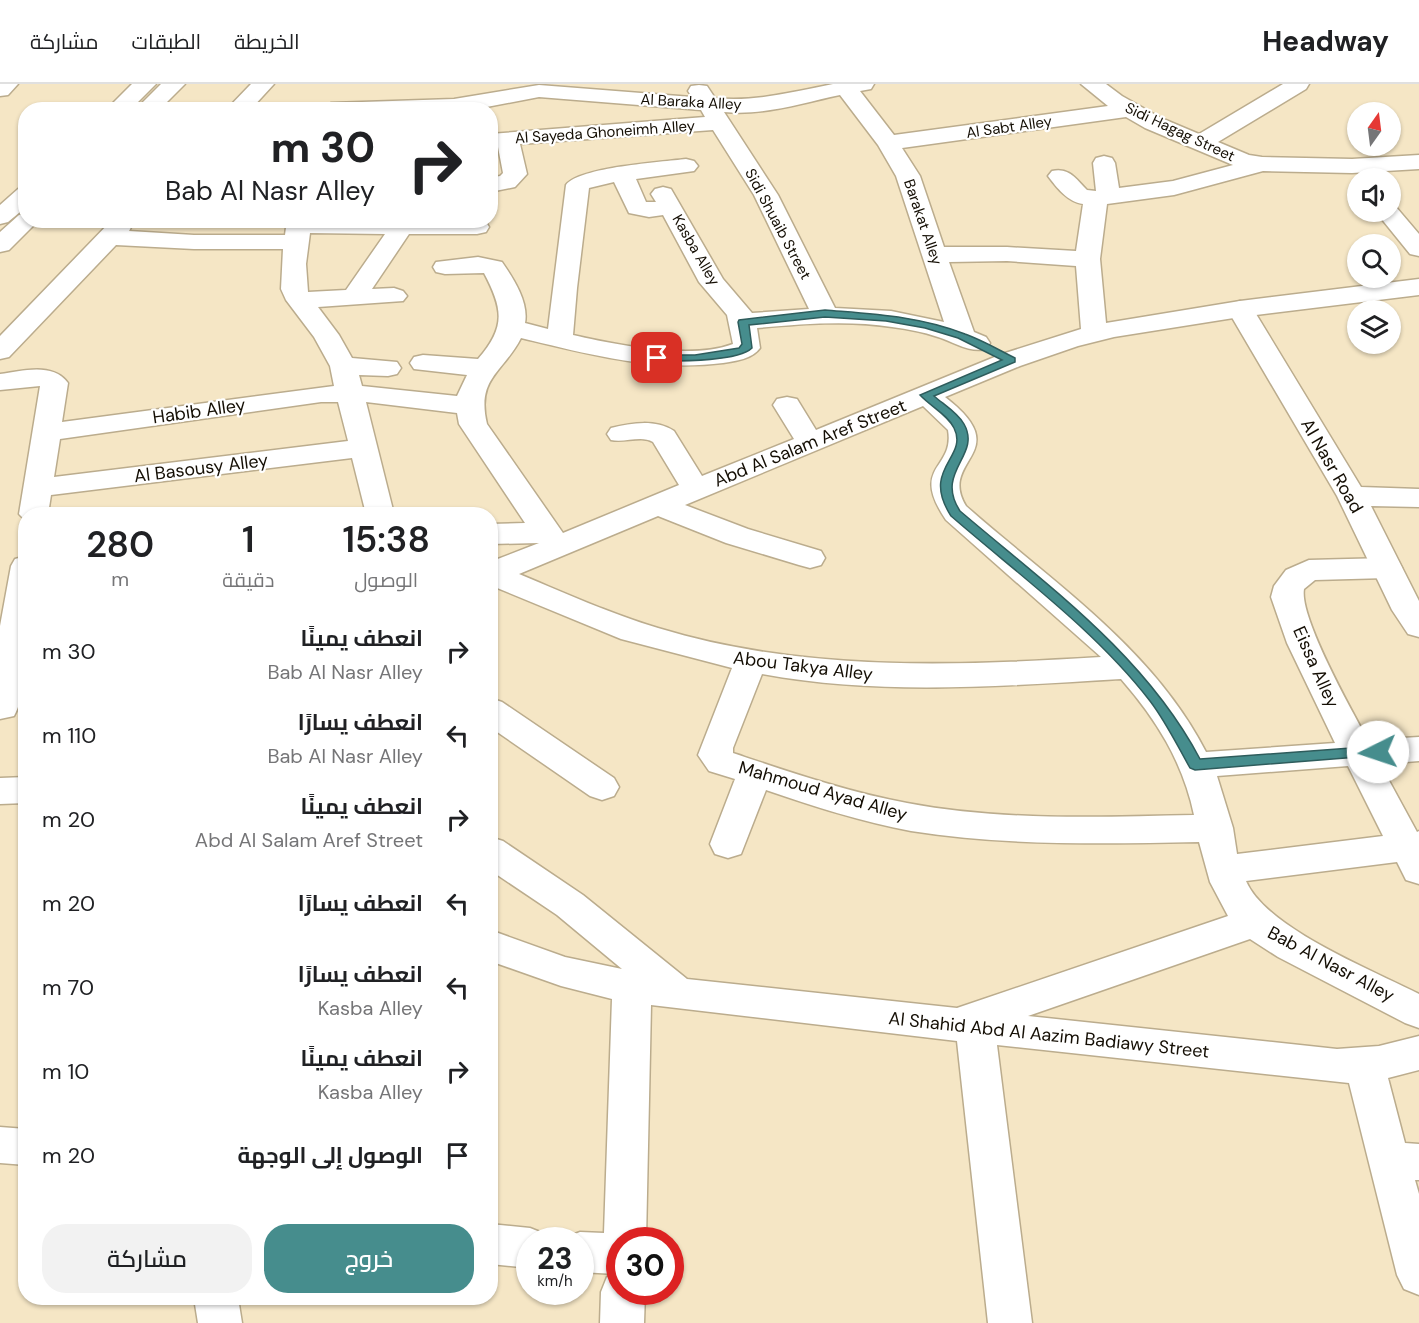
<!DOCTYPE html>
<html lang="ar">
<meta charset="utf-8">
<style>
body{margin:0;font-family:"DM Sans",Cairo,sans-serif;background:#f2f2f2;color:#202124;direction:rtl;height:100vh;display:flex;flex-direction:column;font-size:22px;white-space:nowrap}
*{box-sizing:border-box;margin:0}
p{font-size:20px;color:#757577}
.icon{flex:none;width:33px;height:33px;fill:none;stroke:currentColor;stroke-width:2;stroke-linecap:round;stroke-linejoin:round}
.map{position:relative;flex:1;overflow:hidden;direction:ltr}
.details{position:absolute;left:18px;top:423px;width:480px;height:798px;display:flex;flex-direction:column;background:#fff;border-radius:24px;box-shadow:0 2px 4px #0004;direction:rtl}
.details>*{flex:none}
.guide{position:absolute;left:18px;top:18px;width:480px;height:126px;border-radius:24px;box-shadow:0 2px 4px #0004;direction:rtl;background:#fff;color:#202124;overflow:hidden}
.needle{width:39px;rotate:14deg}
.buttons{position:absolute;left:1347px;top:18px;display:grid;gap:12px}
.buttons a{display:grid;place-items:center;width:54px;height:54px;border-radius:50%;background:#fff;box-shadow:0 2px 4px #0004;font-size:30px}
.speed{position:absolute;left:516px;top:1143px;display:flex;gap:12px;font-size:30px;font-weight:700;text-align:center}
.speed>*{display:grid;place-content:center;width:78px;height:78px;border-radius:50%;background:#fff;box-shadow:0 2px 4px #0004;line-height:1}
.speed small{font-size:15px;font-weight:400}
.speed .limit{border:9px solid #d22;background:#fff;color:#111}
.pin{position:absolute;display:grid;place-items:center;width:51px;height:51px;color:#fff;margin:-26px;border-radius:12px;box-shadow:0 3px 9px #0006}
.me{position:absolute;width:66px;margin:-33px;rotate:266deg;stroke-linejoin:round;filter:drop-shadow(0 0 4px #0008)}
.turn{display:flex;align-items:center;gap:21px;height:126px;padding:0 24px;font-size:27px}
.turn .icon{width:78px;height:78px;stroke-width:2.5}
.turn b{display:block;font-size:42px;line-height:51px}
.eta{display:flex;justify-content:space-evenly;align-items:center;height:102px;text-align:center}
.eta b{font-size:36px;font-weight:600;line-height:42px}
.cta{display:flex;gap:12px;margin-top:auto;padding:12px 24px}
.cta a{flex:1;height:69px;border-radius:24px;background:#468d8d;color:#fff;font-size:24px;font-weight:600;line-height:69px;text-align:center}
.cta a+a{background:#f2f2f2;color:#202124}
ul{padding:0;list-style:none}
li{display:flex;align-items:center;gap:18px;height:84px;padding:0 24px}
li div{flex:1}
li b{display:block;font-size:22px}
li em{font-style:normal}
header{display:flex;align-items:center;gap:36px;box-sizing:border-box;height:84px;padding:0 30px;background:#fff;border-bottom:2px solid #e0e0e0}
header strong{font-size:28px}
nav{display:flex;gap:33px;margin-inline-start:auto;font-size:21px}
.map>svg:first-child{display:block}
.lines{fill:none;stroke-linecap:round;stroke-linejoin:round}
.minor-casing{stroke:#bbac8d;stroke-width:3}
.major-casing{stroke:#bbac8d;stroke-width:3}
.minor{fill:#fff;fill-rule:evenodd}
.major{fill:#fff;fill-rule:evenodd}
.route{fill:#468d8d;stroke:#2e5c5c;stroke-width:1.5}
.labels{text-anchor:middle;stroke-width:4.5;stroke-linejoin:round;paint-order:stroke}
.far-street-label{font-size:15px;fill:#140e04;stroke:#fff}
.street-label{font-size:18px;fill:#140e04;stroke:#fff}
</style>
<header>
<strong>Headway</strong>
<nav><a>الخريطة</a><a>الطبقات</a><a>مشاركة</a></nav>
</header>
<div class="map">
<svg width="1419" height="1239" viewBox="0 0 1419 1239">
<rect width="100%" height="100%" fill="#f5e6c5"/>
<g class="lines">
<g class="minor-casing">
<path id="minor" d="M0,0H18L8,11L0,12Z
M132,0H156L130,26H106Z
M161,0H185L159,26H135Z
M251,0H274L250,26H226Z
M833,0H874L871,5L860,7L894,51L1108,22L1081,0H1106L1122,12L1161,34L1199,50L1283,0H1309L1306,5L1218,58L1249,71L1262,73L1352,75L1419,71V85L1352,89L1263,87L1174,111L1107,120L1100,175L1106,239L1240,217L1419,195V211L1240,233L1114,253L1078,262L1020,282L945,313C1018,369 937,375 966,422C1052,498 1153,564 1206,668L1335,659L1287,559L1271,513L1274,502L1286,486L1309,476L1387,474L1398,477L1402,484L1398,491L1387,494L1315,496L1304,505C1299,533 1352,627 1368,656L1419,653V677L1380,680L1417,748L1419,747V800L1406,796L1397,778L1246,797C1266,844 1372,886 1419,910V944L1405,939L1278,873L1250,855L1028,932L1337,965L1379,962L1419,952V986L1388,994L1405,1059L1419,1060V1096H1415L1419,1110V1211L1404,1205L1397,1191L1349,999L997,961L1032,1239H988L957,957L651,921L646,1156H620V1208H645L644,1239H600L601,1208L607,1193L616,1190L580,1188V1156H564L565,1154L580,1148L604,1149L612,915L561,902L490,877V846L565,873L622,885L557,831L490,786V753L503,757L583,811L687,895L957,924L1228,832L1210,798L1199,758C1103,760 1006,762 911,747C862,738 813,722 766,706L741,770L728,774L715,770L710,760L735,695L709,687L698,671L732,584L621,555L490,501V478L539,459L490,460V440L525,439L459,340L457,329L366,318L394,430H366L352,374L51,411L48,430H26V437L19,430L40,302L0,306V290C22,287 53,278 68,299L62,338L334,302L330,282L314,253L286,216L281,205L283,165H194L116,161L9,273L0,275V252L112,136H135L129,147L194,151H285L287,136L486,138L489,143L486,148L477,150H409L372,205L394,204L403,207L407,212L403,217L318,223L339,251L352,274L397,278L401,284L397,290L388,292L359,291L362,302L457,312L467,291L414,285L410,279L414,273L423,271L478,275C506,243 503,225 484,189L445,190L436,188L433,183L436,178L478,173L502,178C513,194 529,218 525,239L548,245L566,101C579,83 662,78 686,75L694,77L698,82L694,87L636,95L646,118H656L651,110L655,105L663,103L671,105L723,195L752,229L809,225L754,111L713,46L520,60L527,90L515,103L490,108V94L500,92L503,89L498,63L490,64V50L705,33L701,26L539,13L471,26H329L331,19L454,15L539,1L692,13L688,7L691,2L699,1L707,2L715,14C755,18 793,8 833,0ZM840,11L878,61L896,92L944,238L891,227L835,224L778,111L724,28C763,32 802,19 840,11ZM1126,33L1145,44L1233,81L1173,97L1119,104L1115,79L1112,74L1104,72L1096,74L1093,79L1096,107L1087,106C1076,95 1069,83 1052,87L1048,92C1057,104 1068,118 1083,120L1076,167L1007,163H944L920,92L902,64ZM614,98L629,129L649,133L663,131L699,198L727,231L733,260C691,276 617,261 573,251L577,204L589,104ZM310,149L385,150L346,206L308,208L306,180ZM1007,177L1076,182L1081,245L1002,270L816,346L797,315L787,313L777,315L773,321L794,355L702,392L674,347C655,335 632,339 611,344L607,350L611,356C625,359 641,351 653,358L679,401L563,449L487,340C476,294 503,289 521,254C587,270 654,288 723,279C736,277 752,275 760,264L757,244C802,240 848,236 892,243C908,245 923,248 938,253C954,258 969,269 986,265L990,259L986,253L974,248L949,178ZM321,318H338L348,357L54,393L60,355ZM923,322L948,346C955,386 909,381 946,436L1101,573C953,582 802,588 658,544C611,530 565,509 519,490L658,432L726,459L799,481L810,484L821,481L825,474L821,467L748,445L685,421ZM762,590C880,612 1002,602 1121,595C1156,635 1183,678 1194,731C1099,733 1001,737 907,719C848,708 790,688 733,669V664ZM1348,682L1383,752L1237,770L1233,744L1217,692Z
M26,103V123L8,138L0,140V121L18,105Z
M1390,121L1396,123L1419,150V172L1410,170L1376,128H1390Z
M26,129V136H39L9,166L0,168V148L19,131Z
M26,472C26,513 33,599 14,632L0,635V542L11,482L15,475Z
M490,614L502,618L614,694L619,703L614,712L602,716L590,712L490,643Z
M26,693V719L0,720V694Z
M0,1043L26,1045V1081L0,1079Z
M490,1140L530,1144L545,1150L548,1156H530V1184L490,1180Z
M194,1214H238L242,1239H198Z"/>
</g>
<g class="major-casing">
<path id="major" d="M1240,217L1249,220L1253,225L1361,403L1419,405V423L1371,422L1419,517V553L1408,550L1392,526L1337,412L1227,225L1231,220Z"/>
</g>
<use href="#minor" class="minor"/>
<use href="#major" class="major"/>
</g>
<path class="route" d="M825,226C872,230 920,232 965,250C982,256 999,266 1015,274V278L934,312C943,320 958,329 964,340C982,372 934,387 960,427C1048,502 1145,571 1200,675L1378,662L1383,664L1385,668L1383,671L1195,686L1190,684C1177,661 1166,638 1150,617C1095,546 1019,491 951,432C920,384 969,374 954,344C948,331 930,322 920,311L1002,276L958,254L925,244L886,237L825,233L749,241L752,264C738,278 677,277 657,277L651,274L657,271H695L739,264L742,260L738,238L739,236Z"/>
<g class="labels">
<g class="far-street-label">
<text transform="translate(691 18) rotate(3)" y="5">Al Baraka Alley</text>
<text transform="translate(1009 43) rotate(-8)" y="5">Al Sabt Alley</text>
<text transform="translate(605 48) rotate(-4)" y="5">Al Sayeda Ghoneimh Alley</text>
<text transform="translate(1180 48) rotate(25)" y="5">Sidi Hagag Street</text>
<text transform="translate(923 138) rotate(71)" y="5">Barakat Alley</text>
<text transform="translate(778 140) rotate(62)" y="5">Sidi Shuaib Street</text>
<text transform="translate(696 166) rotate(60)" y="5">Kasba Alley</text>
</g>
<g class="street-label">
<text transform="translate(199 327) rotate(-8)" y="6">Habib Alley</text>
<text transform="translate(810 359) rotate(-22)" y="6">Abd Al Salam Aref Street</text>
<text transform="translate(1332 382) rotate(60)" y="6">Al Nasr Road</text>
<text transform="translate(201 384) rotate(-7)" y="6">Al Basousy Alley</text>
<text transform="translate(803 582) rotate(7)" y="6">Abou Takya Alley</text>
<text transform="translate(1316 583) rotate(66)" y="6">Eissa Alley</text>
<text transform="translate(823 707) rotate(16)" y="6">Mahmoud Ayad Alley</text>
<text transform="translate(1331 880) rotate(28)" y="6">Bab Al Nasr Alley</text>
<text transform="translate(1049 951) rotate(6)" y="6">Al Shahid Abd Al Aazim Badiawy Street</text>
</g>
</g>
</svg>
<div class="buttons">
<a><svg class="needle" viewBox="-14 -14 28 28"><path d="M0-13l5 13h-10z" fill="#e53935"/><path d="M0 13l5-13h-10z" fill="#757577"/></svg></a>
<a><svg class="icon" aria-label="sound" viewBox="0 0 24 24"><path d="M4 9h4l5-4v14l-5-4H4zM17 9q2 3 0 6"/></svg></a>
<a><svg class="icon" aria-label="search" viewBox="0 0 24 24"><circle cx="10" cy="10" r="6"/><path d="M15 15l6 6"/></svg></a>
<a><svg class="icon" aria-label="layers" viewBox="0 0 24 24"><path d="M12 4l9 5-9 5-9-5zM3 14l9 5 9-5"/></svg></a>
</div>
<div class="speed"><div>23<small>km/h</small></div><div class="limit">30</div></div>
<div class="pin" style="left:657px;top:274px;background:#d93025"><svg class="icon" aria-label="arrive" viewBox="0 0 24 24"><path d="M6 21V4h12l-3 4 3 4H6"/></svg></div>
<svg class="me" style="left:1378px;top:668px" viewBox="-20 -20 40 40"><circle r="19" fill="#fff"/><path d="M0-13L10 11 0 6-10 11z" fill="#468d8d"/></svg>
<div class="guide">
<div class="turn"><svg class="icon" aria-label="right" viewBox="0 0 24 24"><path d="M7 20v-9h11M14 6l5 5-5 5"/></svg><div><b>30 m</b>Bab Al Nasr Alley</div></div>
</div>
<section class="details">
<div class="eta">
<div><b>15:38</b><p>الوصول</p></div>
<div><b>1</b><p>دقيقة</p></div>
<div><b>280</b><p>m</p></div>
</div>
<ul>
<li><svg class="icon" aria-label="right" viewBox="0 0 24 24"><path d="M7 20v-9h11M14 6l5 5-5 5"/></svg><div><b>انعطف يمينًا</b><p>Bab Al Nasr Alley</p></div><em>30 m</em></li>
<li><svg class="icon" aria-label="left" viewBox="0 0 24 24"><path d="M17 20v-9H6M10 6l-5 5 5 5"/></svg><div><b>انعطف يسارًا</b><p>Bab Al Nasr Alley</p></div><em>110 m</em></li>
<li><svg class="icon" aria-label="right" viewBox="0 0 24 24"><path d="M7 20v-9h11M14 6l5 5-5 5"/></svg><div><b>انعطف يمينًا</b><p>Abd Al Salam Aref Street</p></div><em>20 m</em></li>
<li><svg class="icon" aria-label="left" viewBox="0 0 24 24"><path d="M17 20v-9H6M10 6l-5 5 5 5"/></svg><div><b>انعطف يسارًا</b></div><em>20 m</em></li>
<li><svg class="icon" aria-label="left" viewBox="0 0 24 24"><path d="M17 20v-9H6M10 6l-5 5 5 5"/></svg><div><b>انعطف يسارًا</b><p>Kasba Alley</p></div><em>70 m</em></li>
<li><svg class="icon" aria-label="right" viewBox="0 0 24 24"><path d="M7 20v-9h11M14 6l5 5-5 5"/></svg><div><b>انعطف يمينًا</b><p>Kasba Alley</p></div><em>10 m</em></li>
<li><svg class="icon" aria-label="arrive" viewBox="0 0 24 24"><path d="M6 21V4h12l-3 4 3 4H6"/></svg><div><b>الوصول إلى الوجهة</b></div><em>20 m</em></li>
</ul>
<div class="cta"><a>خروج</a><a>مشاركة</a></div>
</section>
</div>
